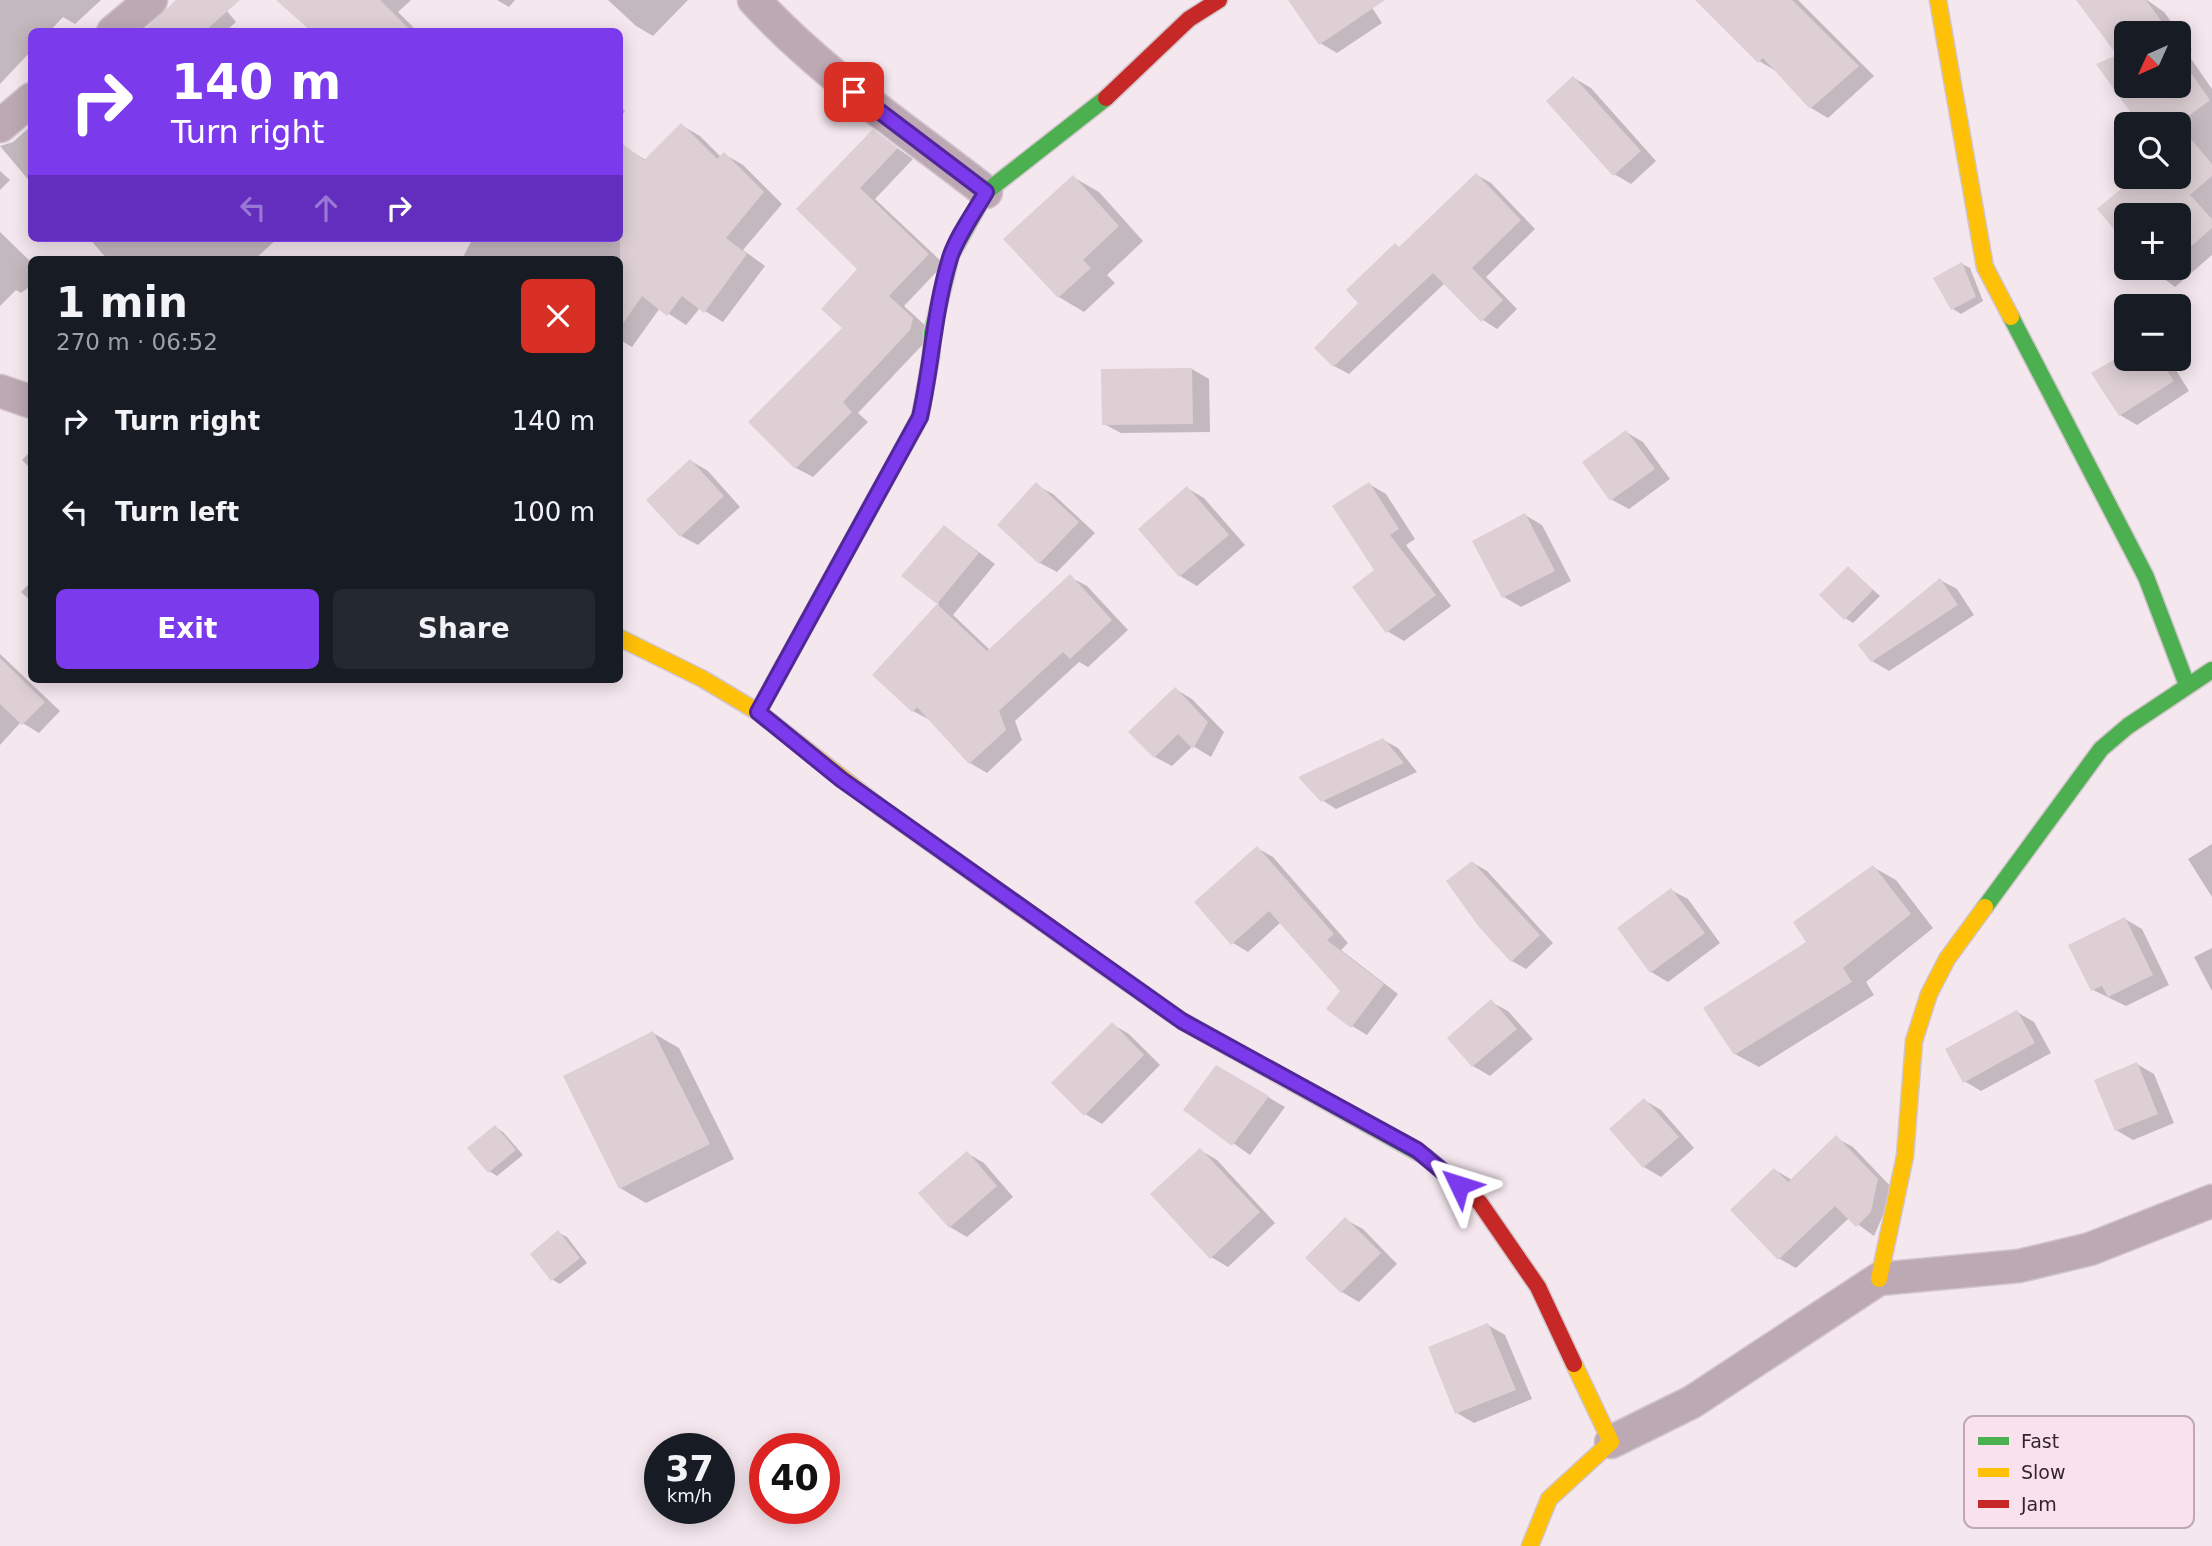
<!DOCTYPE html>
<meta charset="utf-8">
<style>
body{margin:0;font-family:"DejaVu Sans",sans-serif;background:#242831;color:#f1f3f6;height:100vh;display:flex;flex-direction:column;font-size:26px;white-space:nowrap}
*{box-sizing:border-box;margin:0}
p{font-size:23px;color:#9ea1a6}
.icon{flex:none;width:38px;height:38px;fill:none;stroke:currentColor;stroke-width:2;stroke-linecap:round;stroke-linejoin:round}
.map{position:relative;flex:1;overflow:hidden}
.side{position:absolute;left:28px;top:256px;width:595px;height:427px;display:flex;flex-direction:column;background:#171b24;border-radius:10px;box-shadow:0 4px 18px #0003}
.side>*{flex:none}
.hud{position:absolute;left:28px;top:28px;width:595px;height:214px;border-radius:10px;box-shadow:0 4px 18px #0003;background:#7c3aed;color:#fff;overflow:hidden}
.needle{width:46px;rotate:225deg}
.buttons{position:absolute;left:2114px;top:21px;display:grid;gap:14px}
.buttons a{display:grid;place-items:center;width:77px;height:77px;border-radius:10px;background:#171b24;box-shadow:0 4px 18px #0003;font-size:35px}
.speed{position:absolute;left:644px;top:1433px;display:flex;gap:14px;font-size:35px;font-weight:700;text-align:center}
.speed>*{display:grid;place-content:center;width:91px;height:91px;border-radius:50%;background:#171b24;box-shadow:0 4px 18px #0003;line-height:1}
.speed small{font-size:18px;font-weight:400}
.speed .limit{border:10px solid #d22;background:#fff;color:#111}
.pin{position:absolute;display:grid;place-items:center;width:60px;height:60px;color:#fff;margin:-30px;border-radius:14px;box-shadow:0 4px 10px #0006}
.me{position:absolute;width:77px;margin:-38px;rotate:311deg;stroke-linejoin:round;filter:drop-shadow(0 0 5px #0008)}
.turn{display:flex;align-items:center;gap:24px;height:147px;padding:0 28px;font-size:32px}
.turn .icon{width:91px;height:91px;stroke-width:2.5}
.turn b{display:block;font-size:49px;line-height:60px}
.lanes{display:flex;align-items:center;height:66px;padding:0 28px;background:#0003;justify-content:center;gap:35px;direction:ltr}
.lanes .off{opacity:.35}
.round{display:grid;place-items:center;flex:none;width:74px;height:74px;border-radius:10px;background:#242831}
.head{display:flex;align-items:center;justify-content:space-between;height:119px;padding:0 28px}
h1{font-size:42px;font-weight:600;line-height:52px}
.primary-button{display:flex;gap:14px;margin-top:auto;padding:14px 28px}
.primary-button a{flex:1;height:80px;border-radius:10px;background:#7c3aed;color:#fff;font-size:28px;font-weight:600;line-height:80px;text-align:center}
.primary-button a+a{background:#242831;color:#f1f3f6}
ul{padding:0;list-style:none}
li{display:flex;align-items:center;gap:21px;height:91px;padding:0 28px}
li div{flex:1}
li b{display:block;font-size:26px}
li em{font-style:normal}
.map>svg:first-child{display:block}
.shadow{fill:#0003;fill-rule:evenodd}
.building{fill:#ddcfd4}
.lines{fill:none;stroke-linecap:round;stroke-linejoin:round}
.street-casing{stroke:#d1c5cb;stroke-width:35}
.fast-casing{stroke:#d1c5cb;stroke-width:19}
.slow-casing{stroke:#d1c5cb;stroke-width:19}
.jam-casing{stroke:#d1c5cb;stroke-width:19}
.street{stroke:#bda9b4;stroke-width:32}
.fast{stroke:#4caf50;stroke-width:16}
.slow{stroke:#ffc107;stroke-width:16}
.jam{stroke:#c62828;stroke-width:16}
.route-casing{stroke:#51269a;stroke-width:18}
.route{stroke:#7c3aed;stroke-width:12}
.key{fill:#fae1ee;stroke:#bfa9b4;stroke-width:2}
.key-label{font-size:19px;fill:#34252d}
</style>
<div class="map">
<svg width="2212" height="1546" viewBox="0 0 2212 1546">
<rect width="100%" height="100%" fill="#f4e7ee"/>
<path class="shadow" d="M0,0H101L75,24L63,17L49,32H32V50L0,84Z
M181,0H218L236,22L225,32H149Z
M279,0H411L398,12L418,32H304L309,27Z
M497,0H515L509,7Z
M608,0H688L653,36L636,26Z
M1300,0H1367L1382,23L1337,53L1320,43Z
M1709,0H1798L1874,76L1828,118L1811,108L1776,71L1759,61Z
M2078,0H2147L2164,12L2192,50L2187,53L2212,89V255L2175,287L2150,268H2179V215H2126V241L2099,210L2138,177H2179V124H2141L2099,65L2120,56ZM2126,33H2179V86H2126Z
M1574,78L1591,88L1656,161L1631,184L1614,174Z
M620,107L625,111L620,117Z
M32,125V184L0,146L13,142Z
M681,125L700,136L721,157L724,154L743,165L782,204L743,250L765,266L723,322L700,308L686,325L660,308L632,347L620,340V259H462L473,238H620V150L622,146L646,160Z
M873,131L913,159L875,199L944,264L904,306L929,329L927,340L858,413L868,422L813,477L796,468L845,328L860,269L799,209Z
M0,171L10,180L0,190Z
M1477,175L1491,183L1535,229L1486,277L1517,309L1497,329L1483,320L1445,283L1349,374L1334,366L1361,303L1400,248Z
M1073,177L1099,192L1143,241L1107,275L1115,283L1084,312L1059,297Z
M0,232L32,263V285L21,293L16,290L0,306Z
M89,238H278L255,259H107Z
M1962,264L1970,268L1983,301L1961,314L1953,309Z
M2126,354V359H2169L2189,391L2137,425L2120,415L2094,374Z
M1192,369L1209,379L1210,432L1121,433L1104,424Z
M1626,432L1643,442L1670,479L1629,509L1612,500Z
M32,450V470L22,460Z
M691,461L708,471L740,507L698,545L681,536Z
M1369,484L1386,494L1415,539L1406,545L1451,606L1404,641L1387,631L1376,571Z
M1036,485L1053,494L1095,533L1057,572L1040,563L999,525Z
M1187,488L1204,498L1245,545L1197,586L1180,576L1140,529Z
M1525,515L1542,525L1571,581L1521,607L1504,597Z
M945,527L995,564L953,615L990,650L1070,577L1087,586L1128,630L1088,667L1079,662L1015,721L1022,740L987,773L970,763L930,720L913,711L874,675L939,604L904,576Z
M1849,568L1880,596L1853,623L1845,618Z
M1940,580L1957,589L1974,615L1889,671L1872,661Z
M32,581V602L21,592Z
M0,654L60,711L39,733L21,722L0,745Z
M1175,689L1192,699L1224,732L1211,757L1193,746L1172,766L1155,757Z
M1383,740L1398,748L1417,772L1336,809L1322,800Z
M2212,844V897L2188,859Z
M1257,848L1273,857L1348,943L1341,950L1398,994L1367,1035L1352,1026L1342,991L1281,922L1248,952L1233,943Z
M1473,863L1487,871L1553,943L1526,969L1512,961Z
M1873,867L1896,880L1933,928L1866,982L1874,995L1759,1067L1735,1054L1808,942Z
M1671,890L1688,899L1720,943L1668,982L1651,972Z
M2125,919L2142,929L2169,985L2126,1006L2093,990Z
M2212,948V991L2194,957Z
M1491,1002L1508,1011L1533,1039L1490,1076L1473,1066L1449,1039Z
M2017,1012L2034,1022L2051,1053L1981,1091L1964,1081Z
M1112,1024L1129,1034L1160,1065L1102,1124L1085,1114Z
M653,1033L679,1048L734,1159L646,1203L620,1188Z
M2137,1064L2154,1074L2174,1123L2133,1140L2116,1130Z
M1217,1067L1285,1107L1250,1155L1185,1109Z
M1644,1100L1661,1110L1694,1148L1661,1177L1644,1167L1611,1129Z
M495,1127L503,1132L523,1155L497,1176L489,1171Z
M1836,1138L1853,1147L1894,1190L1874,1236L1849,1218L1796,1268L1780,1259L1733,1210L1775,1170L1792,1180Z
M1200,1150L1217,1160L1275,1223L1228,1267L1211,1257Z
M967,1153L984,1163L1013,1197L967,1237L950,1227Z
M1346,1220L1363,1229L1397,1264L1359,1302L1342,1292Z
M559,1233L567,1237L587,1263L560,1284L553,1280Z
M1488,1325L1505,1335L1532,1399L1474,1423L1457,1413Z"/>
<path class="building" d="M176,0H240L204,32H142Z
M276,0H380L412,32H312Z
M1288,0H1385L1319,45Z
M1695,0H1792L1859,66L1810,109L1763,58L1758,63Z
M2076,0H2146L2170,33H2126V86H2179V56L2210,100L2178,124H2139L2096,64L2117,55Z
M1573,76L1641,151L1613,176L1546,101Z
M681,123L717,159L724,152L764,192L726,238L747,254L704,313L682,296L667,316L642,296L620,328V142L644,160Z
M2179,125L2212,164V176L2190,195L2212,219V228L2179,257V215H2126V243L2097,209L2135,177H2179Z
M873,129L898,148L860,188L929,254L889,296L913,318L910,330L843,402L852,412L795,469L748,422L842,328L821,309L857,269L796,209Z
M1476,173L1521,220L1472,268L1503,300L1481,322L1433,273L1333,367L1314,348L1358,303L1346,290L1395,243L1399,247Z
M1073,175L1119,226L1083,260L1091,268L1058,298L1003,239Z
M1962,262L1976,297L1951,310L1933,278Z
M2115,359H2159L2174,381L2119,416L2091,373Z
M1192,368L1193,424L1102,425L1101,369Z
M1626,430L1655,469L1610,501L1582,462Z
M690,459L724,496L680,537L646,500Z
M1036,482L1079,522L1039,564L997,525Z
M1369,482L1399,529L1390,535L1436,595L1386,633L1352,587L1374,570L1332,506Z
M1187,486L1229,535L1179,577L1138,529Z
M1525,513L1555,571L1502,598L1472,541Z
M944,525L979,553L937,604L901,576Z
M1848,566L1873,590L1844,620L1819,595Z
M1070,574L1112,620L1070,659L1063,652L999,711L1006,730L969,764L917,707L912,712L872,675L937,604L987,651Z
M1940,578L1958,605L1871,662L1858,645Z
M0,658L45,702L22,725L0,704Z
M1175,687L1208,722L1193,749L1178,734L1154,758L1128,732Z
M1383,738L1404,763L1321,802L1298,777Z
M1257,846L1334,934L1327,940L1384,984L1351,1028L1326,1009L1340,991L1269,911L1231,945L1194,902Z
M1472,861L1540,935L1511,962L1479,927L1446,881Z
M1873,865L1911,914L1843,968L1852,982L1734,1055L1703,1008L1806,942L1793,922Z
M1671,888L1705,933L1650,973L1617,928Z
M2125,917L2153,975L2108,997L2102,986L2091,991L2068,945Z
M1491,999L1517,1029L1472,1067L1447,1038Z
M2017,1010L2035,1043L1963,1083L1945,1049Z
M1112,1022L1144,1055L1084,1116L1051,1083Z
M653,1031L710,1144L619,1189L563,1076Z
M2137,1062L2158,1114L2115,1131L2094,1080Z
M1216,1065L1269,1096L1232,1146L1183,1110Z
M1644,1098L1679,1137L1643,1168L1609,1129Z
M495,1125L516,1150L488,1173L467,1148Z
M1836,1135L1878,1179L1871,1212L1856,1227L1835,1206L1778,1260L1730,1210L1774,1168L1788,1182Z
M1200,1148L1260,1212L1210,1259L1150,1194Z
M967,1151L997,1186L949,1228L918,1193Z
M1345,1217L1381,1253L1341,1293L1305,1258Z
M558,1230L580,1258L551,1281L530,1254Z
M1488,1323L1516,1390L1455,1414L1428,1347Z"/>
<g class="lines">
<g class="street-casing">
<path id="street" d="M754,0C823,75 907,130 986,192
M113,32L151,0
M0,126L32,99
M0,391L32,402
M1611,1442L1692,1402L1879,1279L2019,1266L2090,1249L2212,1201"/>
</g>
<g class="fast-casing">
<path id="fast" d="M2011,317L2146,577L2187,685
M931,357L932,333L951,255L986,192L1106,98
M1985,907L2101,749L2128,726L2212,670
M1105,967L1182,1021L1426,1157"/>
</g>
<g class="slow-casing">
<path id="slow" d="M1938,0L1985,267L2011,317
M620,638L703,679L758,712L881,808
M1879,1279L1905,1156L1914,1041L1929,994L1947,959L1985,907
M1530,1546L1549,1499L1611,1442L1574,1364"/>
</g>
<g class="jam-casing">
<path id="jam" d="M1106,98L1189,19L1219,0
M758,712L920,417L931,357
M881,808L1105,967
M1426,1157L1480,1203L1538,1287L1574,1364"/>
</g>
<use href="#street" class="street"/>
<use href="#fast" class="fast"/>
<use href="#slow" class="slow"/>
<use href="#jam" class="jam"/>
</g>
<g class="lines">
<g class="route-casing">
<path id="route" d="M854,92L986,192C974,213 957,236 950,258C934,310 932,364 920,417L758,712L842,780L1182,1021L1417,1150L1459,1185"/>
</g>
<use href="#route" class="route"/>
</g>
<rect x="1964" y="1416" width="230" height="112" rx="10" class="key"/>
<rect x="1978" y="1437" width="31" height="8" fill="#4caf50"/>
<rect x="1978" y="1468" width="31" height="9" fill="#ffc107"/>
<rect x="1978" y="1500" width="31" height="8" fill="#c62828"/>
<g class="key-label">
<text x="2021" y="1448">Fast</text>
<text x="2021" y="1479">Slow</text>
<text x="2021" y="1511">Jam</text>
</g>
</svg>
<div class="buttons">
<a><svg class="needle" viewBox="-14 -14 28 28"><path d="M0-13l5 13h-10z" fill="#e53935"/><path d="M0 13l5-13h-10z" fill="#9ea1a6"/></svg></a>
<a><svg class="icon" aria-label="search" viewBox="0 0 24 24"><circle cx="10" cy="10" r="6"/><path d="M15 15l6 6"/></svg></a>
<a>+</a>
<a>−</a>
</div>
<div class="speed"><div>37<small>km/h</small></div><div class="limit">40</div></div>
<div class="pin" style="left:854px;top:92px;background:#d93025"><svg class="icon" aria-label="arrive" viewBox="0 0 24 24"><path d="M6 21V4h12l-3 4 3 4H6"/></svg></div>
<svg class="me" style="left:1459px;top:1185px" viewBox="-20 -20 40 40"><path d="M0-17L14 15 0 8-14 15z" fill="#7c3aed" stroke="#fff" stroke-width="4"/></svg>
<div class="hud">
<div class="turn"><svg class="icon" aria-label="right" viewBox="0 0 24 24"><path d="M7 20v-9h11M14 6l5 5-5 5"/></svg><div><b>140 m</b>Turn right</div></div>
<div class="lanes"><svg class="icon off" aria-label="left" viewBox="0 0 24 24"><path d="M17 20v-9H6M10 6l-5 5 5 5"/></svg><svg class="icon off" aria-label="ahead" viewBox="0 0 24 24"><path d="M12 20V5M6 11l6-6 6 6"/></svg><svg class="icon" aria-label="right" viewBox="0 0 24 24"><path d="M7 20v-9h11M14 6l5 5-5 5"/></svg></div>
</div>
<section class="side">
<div class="head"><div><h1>1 min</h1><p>270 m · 06:52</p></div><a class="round" style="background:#d93025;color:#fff"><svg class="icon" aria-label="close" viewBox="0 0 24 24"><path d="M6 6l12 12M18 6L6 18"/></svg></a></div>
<ul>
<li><svg class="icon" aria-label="right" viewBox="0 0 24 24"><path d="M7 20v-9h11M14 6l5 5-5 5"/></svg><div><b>Turn right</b></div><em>140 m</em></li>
<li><svg class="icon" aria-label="left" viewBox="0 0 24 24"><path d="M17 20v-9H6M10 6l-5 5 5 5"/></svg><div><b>Turn left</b></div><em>100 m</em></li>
</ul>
<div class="primary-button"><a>Exit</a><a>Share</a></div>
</section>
</div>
